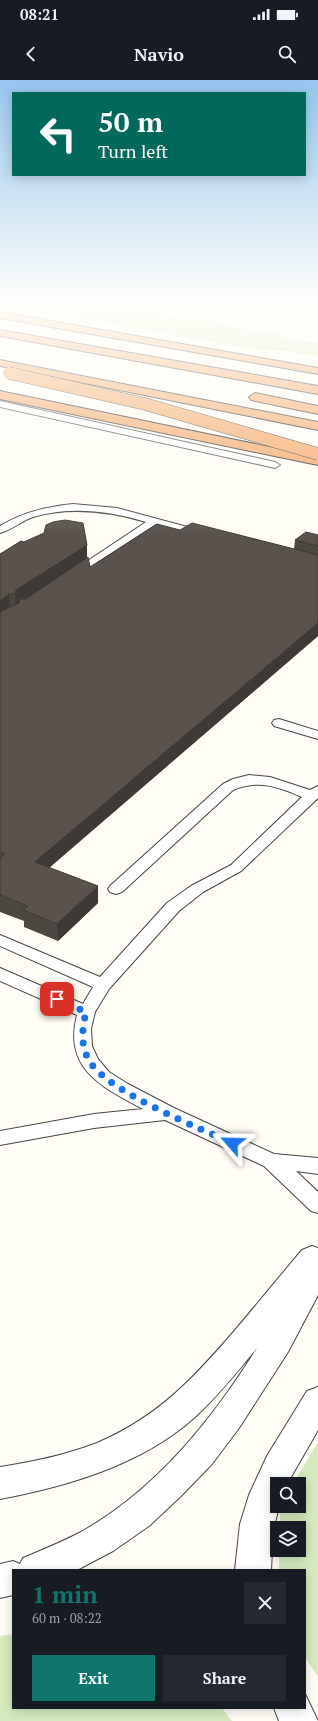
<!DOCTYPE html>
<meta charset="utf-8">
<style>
body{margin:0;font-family:"PT Serif",serif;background:#242831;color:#f1f3f6;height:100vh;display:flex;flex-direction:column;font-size:15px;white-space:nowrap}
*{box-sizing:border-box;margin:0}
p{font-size:13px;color:#9ea1a6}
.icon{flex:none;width:22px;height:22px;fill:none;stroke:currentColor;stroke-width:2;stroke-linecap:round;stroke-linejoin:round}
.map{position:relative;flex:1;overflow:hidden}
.sheet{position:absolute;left:12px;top:1489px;width:294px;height:140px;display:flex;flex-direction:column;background:#171b24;border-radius:0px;box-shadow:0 2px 10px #0003}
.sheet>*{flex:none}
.banner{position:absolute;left:12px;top:12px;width:294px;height:84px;border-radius:0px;box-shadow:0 2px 10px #0003;background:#00695c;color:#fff;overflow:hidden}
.controls{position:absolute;left:270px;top:1397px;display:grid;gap:8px}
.controls a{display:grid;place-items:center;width:36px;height:36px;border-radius:0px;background:#171b24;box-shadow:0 2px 10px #0003;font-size:20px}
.pin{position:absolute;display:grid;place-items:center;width:34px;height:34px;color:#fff;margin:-17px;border-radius:8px;box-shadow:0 2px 6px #0006}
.me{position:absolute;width:44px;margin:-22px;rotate:295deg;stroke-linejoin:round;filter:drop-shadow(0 0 3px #0008)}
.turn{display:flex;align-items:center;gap:14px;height:84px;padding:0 20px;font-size:18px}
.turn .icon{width:52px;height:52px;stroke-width:2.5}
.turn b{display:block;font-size:28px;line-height:34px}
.round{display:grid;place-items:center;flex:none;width:42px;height:42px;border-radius:0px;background:#242831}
.summary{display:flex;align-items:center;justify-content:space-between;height:68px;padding:0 20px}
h1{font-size:24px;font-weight:800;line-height:30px;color:#0f766e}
.action{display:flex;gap:8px;margin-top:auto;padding:8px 20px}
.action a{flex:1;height:46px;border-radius:0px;background:#0f766e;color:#fff;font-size:16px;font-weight:800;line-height:46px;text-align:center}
.action a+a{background:#242831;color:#f1f3f6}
.status{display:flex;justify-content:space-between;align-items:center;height:28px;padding:0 20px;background:#171b24;direction:ltr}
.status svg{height:11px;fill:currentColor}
header{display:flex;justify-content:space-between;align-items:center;height:52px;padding:0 20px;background:#171b24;font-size:18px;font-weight:800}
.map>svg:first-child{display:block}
.green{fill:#d5ebbd}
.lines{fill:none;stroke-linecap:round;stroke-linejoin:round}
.service-casing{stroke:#444;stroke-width:2}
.tertiary-casing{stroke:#444;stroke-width:2}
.motorway-casing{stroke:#222;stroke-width:2}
.service{fill:#fff;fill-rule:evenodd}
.tertiary{fill:#fff;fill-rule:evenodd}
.motorway{fill:#f5a25d;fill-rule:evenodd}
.motorway-bridge-casing{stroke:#222;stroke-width:13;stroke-linecap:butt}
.motorway-bridge{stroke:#f5a25d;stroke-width:12}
.wall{fill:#4d4742}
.shaded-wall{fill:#3f3936}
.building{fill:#5a524d;stroke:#3f3936}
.route{stroke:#1a73e8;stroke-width:7;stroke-dasharray:0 12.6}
</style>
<div class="status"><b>08:21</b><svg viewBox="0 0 49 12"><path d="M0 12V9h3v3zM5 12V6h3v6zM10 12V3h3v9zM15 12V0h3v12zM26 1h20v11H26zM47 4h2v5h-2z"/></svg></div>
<header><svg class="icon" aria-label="back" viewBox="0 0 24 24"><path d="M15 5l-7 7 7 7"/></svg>Navio<svg class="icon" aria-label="search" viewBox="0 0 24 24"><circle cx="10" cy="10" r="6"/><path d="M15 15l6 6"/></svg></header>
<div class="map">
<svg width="318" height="1641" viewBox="0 0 318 1641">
<rect width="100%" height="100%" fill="#fffdf5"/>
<path class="green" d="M34,225H86L98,228L130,232H157L169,235L217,241L234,247L277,253L284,258L318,263V276L286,271L261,270L87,240L31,232L30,227Z
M318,1362V1597L305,1577V1490H279V1470H299V1448H280V1426H299V1404H293Z
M13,1554V1628H222L232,1641H0V1556Z"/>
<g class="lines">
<g class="service-casing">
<path id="service" d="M0,321L275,382L280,385L275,388L0,327Z
M73,424L117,428L206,452L207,454L202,457L156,444L72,499L66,496L68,494L146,442C109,431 71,426 33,437C21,441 12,450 0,453V446C23,432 46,427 73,424Z
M279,639L318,651V659L274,646L272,643L274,640Z
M249,695L270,697L310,710L318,706V718L241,791L203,812L179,831L109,909L95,932L91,949L92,966L98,979L109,992L128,1004L174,1028L274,1074L318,1078V1094L296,1091L318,1112V1133L311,1131L264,1086L165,1040L94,1048L0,1065V1051L94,1034L143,1029C102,1007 63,989 77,935L0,901V888L83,924L93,907L0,866V855L100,897L167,823L191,806L231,785L302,717C279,707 258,699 233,710L122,812L116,814L110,812L108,809L110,806L223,704L233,699Z"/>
</g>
<g class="tertiary-casing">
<path id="tertiary" d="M312,1166L318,1168V1215L288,1272L239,1348L212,1384L181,1416L149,1446L113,1471L77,1490H13V1515L0,1518V1484L13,1481L20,1484L23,1478C42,1470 62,1462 81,1452C156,1410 212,1340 257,1268C237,1292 218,1316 194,1338C141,1385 68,1406 0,1419V1387C33,1382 66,1375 97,1363C158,1337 194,1298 236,1249C258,1223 280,1196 302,1170Z
M318,1307V1350L287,1404H277V1426H279L273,1452L271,1490H235L240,1444L249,1415L267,1376L307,1311Z
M305,1614L318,1641H279L274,1628H305Z"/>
</g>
<g class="motorway-casing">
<path id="motorway" d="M0,232L318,288V294L0,238Z
M0,250L318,306V314L0,256Z
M0,280L318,342V350L0,286Z
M0,311L318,377V385L0,319Z
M255,313L318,326V334L251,320L249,317Z"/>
</g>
<use href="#service" class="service"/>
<use href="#tertiary" class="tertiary"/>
<use href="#motorway" class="motorway"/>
<g class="motorway-bridge-casing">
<path id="motorway-bridge" d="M9,293L145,324L318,374"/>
</g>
<use href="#motorway-bridge" class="motorway-bridge"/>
</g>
<path class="wall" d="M180,450L294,469L295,460L318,455V556L49,788L98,823L58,861L24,847V841L0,832V474L24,462L87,465V478L90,487Z"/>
<path class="shaded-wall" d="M87,465V479L16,528L15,514L16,510Z
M9,514L10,529L0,536V521Z
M318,543V556L36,799L35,782Z
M98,806V823L58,861L57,844Z"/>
<path class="building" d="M65,440L83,443L87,465L16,510L15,514H9L0,521V474L21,461L24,462L44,453L46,445L53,442Z
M192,443L318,475V543L35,782L98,806L57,844L23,830L28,826L0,815V778L5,774L0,772V532L19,523L20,519H26L88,477L90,487L157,444L180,450Z
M306,452L318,455V466L295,460Z"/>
<linearGradient id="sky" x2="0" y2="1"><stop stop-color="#95c6ee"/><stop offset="0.49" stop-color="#fffefa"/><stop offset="1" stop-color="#fffefa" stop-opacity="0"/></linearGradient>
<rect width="318" height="455" fill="url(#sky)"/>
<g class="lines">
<path class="route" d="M57,919L86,932C82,949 80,966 90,982C109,1012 197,1047 232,1063"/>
</g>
</svg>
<div class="controls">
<a><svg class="icon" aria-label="search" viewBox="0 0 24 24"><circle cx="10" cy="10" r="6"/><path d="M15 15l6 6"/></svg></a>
<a><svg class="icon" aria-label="layers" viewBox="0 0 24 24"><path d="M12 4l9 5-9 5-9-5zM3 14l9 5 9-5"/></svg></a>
</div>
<div class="pin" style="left:57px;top:919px;background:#d93025"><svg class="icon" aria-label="arrive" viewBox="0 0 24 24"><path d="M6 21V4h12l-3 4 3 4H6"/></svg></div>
<svg class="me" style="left:232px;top:1063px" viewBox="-20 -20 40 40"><path d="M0-17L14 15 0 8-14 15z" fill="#1a73e8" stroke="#fff" stroke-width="4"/></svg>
<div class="banner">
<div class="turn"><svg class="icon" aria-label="left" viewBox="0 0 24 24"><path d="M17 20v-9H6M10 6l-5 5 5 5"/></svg><div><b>50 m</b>Turn left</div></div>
</div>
<section class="sheet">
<div class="summary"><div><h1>1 min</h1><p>60 m · 08:22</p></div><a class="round"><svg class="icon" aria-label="close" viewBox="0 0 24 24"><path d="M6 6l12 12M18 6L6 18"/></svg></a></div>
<div class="action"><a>Exit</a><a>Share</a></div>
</section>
</div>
